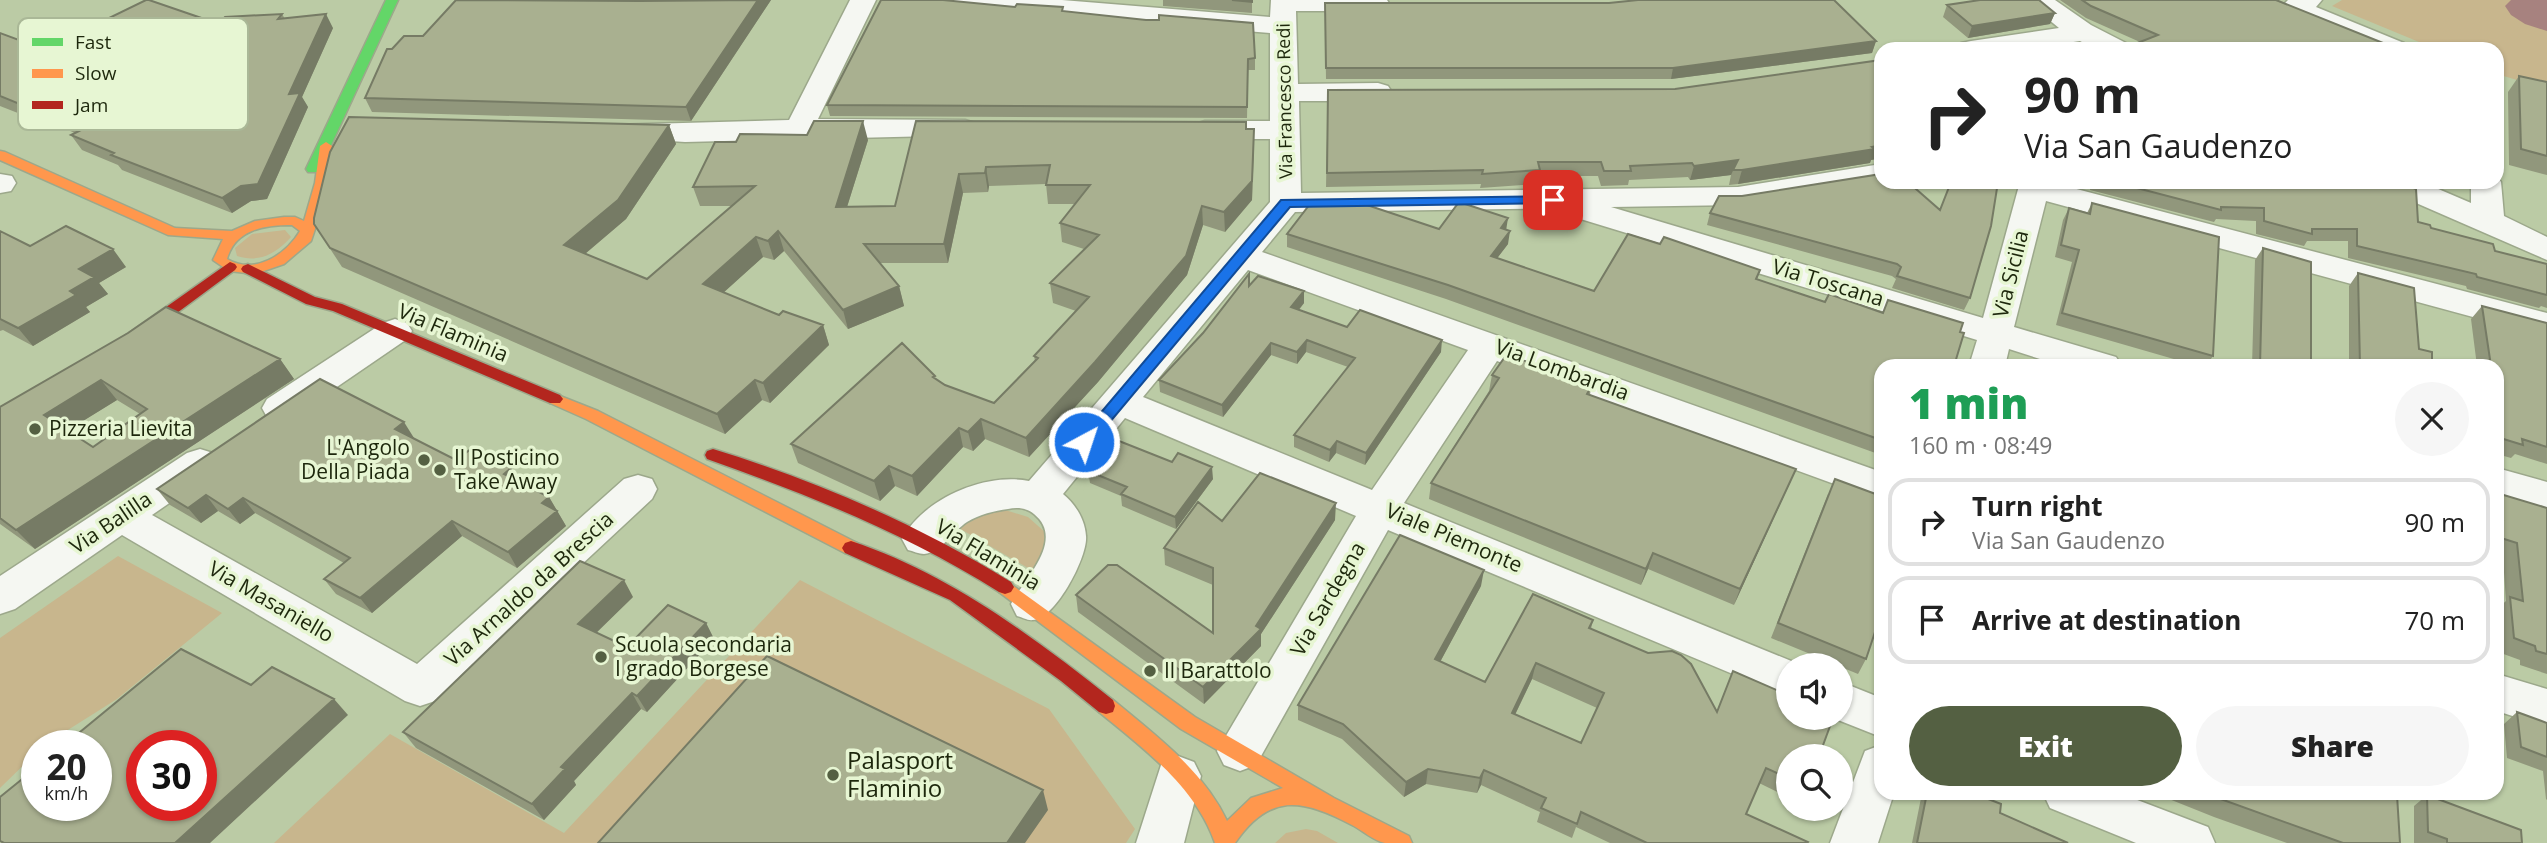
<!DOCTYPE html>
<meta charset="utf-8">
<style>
body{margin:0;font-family:"Open Sans",sans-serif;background:#f6f6f6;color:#222;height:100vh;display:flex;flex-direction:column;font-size:26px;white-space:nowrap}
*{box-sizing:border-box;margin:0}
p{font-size:23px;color:#767676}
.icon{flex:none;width:38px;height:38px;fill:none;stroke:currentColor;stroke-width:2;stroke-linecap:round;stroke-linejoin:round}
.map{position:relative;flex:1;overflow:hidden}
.sheet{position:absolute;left:1874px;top:359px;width:630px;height:441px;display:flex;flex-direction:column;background:#fff;border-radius:21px;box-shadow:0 2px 5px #0004}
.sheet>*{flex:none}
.top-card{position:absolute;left:1874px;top:42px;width:630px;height:147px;border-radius:21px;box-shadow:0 2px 5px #0004;background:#fff;color:#222;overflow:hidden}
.controls{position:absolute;left:1776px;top:653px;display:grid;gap:14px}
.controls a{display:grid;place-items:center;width:77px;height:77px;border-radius:50%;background:#fff;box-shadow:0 2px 5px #0004;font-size:35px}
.speed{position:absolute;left:21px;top:730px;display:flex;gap:14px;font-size:35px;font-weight:700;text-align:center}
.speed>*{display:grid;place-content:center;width:91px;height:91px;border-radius:50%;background:#fff;box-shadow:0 2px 5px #0004;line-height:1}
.speed small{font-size:18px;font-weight:400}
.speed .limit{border:10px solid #d22;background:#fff;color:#111}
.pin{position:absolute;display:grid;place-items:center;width:60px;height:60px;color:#fff;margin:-30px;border-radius:14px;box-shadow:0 4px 10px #0006}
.me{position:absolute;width:77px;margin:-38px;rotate:40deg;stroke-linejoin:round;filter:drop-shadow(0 0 5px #0008)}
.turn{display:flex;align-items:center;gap:24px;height:147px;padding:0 35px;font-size:32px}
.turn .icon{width:91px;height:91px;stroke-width:2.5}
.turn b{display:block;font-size:49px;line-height:60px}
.round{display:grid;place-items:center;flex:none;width:74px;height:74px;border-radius:37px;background:#f6f6f6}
.overview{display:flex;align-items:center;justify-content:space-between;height:119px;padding:0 35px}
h1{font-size:42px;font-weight:800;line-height:52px;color:#1e9e55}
.action{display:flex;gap:14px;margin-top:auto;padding:14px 35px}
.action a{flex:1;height:80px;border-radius:42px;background:#546042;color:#fff;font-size:28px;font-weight:800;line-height:80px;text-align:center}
.action a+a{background:#f6f6f6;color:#222}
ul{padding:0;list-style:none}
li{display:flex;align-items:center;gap:21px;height:88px;margin:0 14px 10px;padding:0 21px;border:4px solid #e0e0e0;border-radius:21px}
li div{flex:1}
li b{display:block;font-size:26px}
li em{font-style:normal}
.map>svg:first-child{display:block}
.green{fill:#c8b68d}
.water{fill:#a7827f}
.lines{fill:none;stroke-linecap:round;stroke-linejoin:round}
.street-casing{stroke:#9ca88b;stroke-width:3}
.fast-casing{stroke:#9ca88b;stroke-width:3}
.slow-casing{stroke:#9ca88b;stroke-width:3}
.jam-casing{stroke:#9ca88b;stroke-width:3}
.street{fill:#f5f7f2;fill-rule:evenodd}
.fast{fill:#63d668;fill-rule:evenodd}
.slow{fill:#ff974d;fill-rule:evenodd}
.jam{fill:#b3261e;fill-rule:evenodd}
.wall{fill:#91977c;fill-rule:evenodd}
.shaded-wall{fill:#767b65}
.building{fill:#a9b090;stroke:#767b65;stroke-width:2;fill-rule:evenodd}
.route{fill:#1a73e8;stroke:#114b97;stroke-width:2}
.poi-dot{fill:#546042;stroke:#e7f6d3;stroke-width:2.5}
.labels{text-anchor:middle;stroke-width:7;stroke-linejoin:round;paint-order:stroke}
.far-street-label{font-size:18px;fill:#1d270c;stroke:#e7f6d3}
.street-label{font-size:21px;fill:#1d270c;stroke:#e7f6d3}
.poi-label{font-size:21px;fill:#1d270c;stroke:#e7f6d3;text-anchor:start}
.near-poi-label{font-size:24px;fill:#1d270c;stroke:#e7f6d3;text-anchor:start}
.key{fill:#e7f6d3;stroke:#aab897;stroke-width:2}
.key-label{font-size:19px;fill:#1d270c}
</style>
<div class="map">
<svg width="2547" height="843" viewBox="0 0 2547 843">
<rect width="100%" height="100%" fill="#bbcba5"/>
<path class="green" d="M2342,0H2547V89L2497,74V49H2436L2332,6Z
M285,230L291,237C276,254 259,263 237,256L235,248L252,234Z
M1002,509L1028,517L1046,533L1047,545L1035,572L957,527L965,519Z
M118,556L222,613L117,699L44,745L37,746V752L0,788V638Z
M800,580L1049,709L1135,829L1126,843H274L390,734L564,833Z
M1306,829L1317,831L1338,843H1275L1286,833Z"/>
<path class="water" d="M2511,0H2547V31L2525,24L2511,15L2505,6Z"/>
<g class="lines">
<g class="street-casing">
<path id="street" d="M850,0H876L818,119L965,120L975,123L980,129L975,135L685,142L611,137L606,131L611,125L789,120Z
M953,0H1062L1270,17L1271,0H1387L1389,3L1385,9L1376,11H1296L1298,84L1378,83L1388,86L1392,92L1388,98L1378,101H1299L1301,193L1738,187L1881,164L1882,182L1738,205L1611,207L1983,318L2020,182H2050L2547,313V337L2046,201L2014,327L2116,357L2122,366H2062L2009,349L2005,366H1969L1977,340L1574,217L1571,208L1295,212L1262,252L1881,472V501L1497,361L1404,503L1801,665H1788V697L1388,530L1256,765L1240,771L1224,765L1217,751L1356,516L1125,418L1063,494C1075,504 1085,519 1086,536C1088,557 1055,619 1033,620C1028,621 1022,617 1017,616L1011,604C1024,579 1066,540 1034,514C1027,508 1017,507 1008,509C994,511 980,514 967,522C953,531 942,552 924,554C919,554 913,551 908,550L902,539C923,499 985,472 1029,481L1270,202V139H1205L1195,136L1190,130L1195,124L1205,121H1270V33L966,8L957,6ZM1248,270L1468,350L1372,490L1143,397Z
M2025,0H2055L2091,25L2126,43L2130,49H2095L2080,41L2027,49H1957L1961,43L1971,41L2059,28Z
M2288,0H2322L2316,7L2404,43L2408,49H2371L2285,13L2281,7Z
M0,174L12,176L16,183L11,191L0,193Z
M2497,176L2501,182L2504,216L2547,237V260L2384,189L2380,182H2422L2471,203V182H2497Z
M395,319L407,323L412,331L407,339L293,417L280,421L267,417L262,408L267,399L383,323Z
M200,449L213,453L219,463L213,473L152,515L417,664L624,479L638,475L652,479L657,489L652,499L435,701L420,706L405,701L122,535L15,609L0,614V576L187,453Z
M2497,468L2547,482V512L2497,496Z
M2497,674L2547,689V727L2497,711Z
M1841,682L1881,698V737L1833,718H1841Z
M1881,745V793H1894L1878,843H1830L1865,751Z
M1178,756L1194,762L1201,776L1184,843H1136L1162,762Z
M2043,793H2119L2208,827L2215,843H2136L2050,808Z"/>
</g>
<g class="fast-casing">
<path id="fast" d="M386,0H398L320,169L318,172H308L306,169Z"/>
</g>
<g class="slow-casing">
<path id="slow" d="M326,142L332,146L324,202L311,241L284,264L255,274L229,271L213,260L223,239L168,235L0,160V151L5,152L175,228L232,231L255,221L284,217H295L304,221L315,183L320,146ZM292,225L300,231C285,256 254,275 227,259C235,229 265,225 292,225Z
M555,394L598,411L857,543L860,548L857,553H845L586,419L550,403L547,399Z
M1005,580L1195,717L1334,798L1409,836L1412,843C1404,843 1393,843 1385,843C1374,841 1362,830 1352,825C1302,798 1269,793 1235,843H1215C1196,787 1143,748 1099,712L1097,706L1099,700L1106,698L1113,700C1155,735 1203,770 1227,821L1251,798L1283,788L1181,729L999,592L996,587L999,582Z"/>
</g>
<g class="jam-casing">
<path id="jam" d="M230,262L235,264L237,267L235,270L135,344H125L123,340L125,336Z
M248,264L315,297L342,304L560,395L563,399L560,403H550L333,311L306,304L243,272L241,269L243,266Z
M713,449C817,481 919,525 1011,582L1014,587L1011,592L1005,594L999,592C907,534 809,495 707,459L705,455L707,451Z
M851,541C948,573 1034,637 1113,700L1115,706L1113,712L1106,714L1099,712L1061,681L950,600L845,553L842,548L845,543Z"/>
</g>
<use href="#street" class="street"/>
<use href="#fast" class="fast"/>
<use href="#slow" class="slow"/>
<use href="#jam" class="jam"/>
</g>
<path class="wall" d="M771,0L691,121L372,112L365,98L392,49L423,36L640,1Z
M1163,0H1252V13L1163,6Z
M2060,0H2276L2140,42L2086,18Z
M1947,5L2055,13L2050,24L1968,38L1943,17Z
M1015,7L1064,11L1255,58V70H1248L1247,118L830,116L827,105Z
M282,14L285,19L333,28L302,97L308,107L267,199L251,201L232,213L122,170L118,165L82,150L71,135L75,133L32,115L28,117L0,106V33L24,42L58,43L219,24Z
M1325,14L1876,41L1872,53L1671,79H1326Z
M1881,60V158L1871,160L1870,163L1738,184L1729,185L1731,175L1690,180L1688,177L1629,180L1628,185L1601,186L1598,176H1539L1538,184L1480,188L1481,184L1326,187L1328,90L1675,89Z
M2519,76L2547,82V175L2509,165L2508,92Z
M916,121L1246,129L1254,149L1252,200L1225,232L1203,225L1187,275L1098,382L1029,457L985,439L973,451L963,447L917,496L895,486L880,501L798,463L791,444L935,376L936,379L945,385L994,403L1035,361L1034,356L1076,311L1053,303L1050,283L1084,249L1062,242L1060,223L1075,204H1048L1046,184L989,186L988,192L963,193L948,263H880L899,286L904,306L848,329L784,251L774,260L763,257L723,292L779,315L823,325L829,345L770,403L762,400L725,434L342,267L314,224L669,125L676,144L626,219L585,254L647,279L733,206H700L693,187L736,142L868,140L847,207L895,206Z
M1881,174L1970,298L1964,310L1892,288L1896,279L1892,276L1707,225L1710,213L1742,196Z
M2091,182H2398L2418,222L2431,228L2495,251L2547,264V308L2541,306L2539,308L2467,289L2466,286L2348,258V241H2307L2304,246L2256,234V221L2216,219L2214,222L2090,190Z
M2092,203L2213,356L2206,366H2198L2056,325L2072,262L2055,257L2063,220L2069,208L2087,213Z
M1439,229L1506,230L1508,244L1497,258L1594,291L1660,244L1760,270L1757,279L1881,366V455L1446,299L1287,247V234Z
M0,231L30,246L126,267L99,283L108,294L86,307L90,312L33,346L3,330L0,331Z
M2263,248L2311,366H2252L2255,260Z
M2358,273L2419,349L2432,366H2349V286Z
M1250,286L1304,303L1299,310L1347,327L1441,352L1365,465L1336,453L1329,462L1294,447V435L1348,367L1306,352L1297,364L1271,355L1223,417L1160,392L1159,380Z
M2482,306L2547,323V464L2515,454L2511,458L2497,454V366H2477L2471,319Z
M128,333L280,359L294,379L35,549L0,524V407ZM117,400L140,414L93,447L68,430Z
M1492,375L1591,387L1590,395L1796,469L1734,605L1648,569L1641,585L1429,499L1431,483L1489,391Z
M413,438L456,460L518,481L549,497L566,526L517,568L462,536L372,613L336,594L324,579L344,563L255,513L240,524L218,511L201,523L170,505L157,489Z
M1088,471L1213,479L1176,529L1122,506L1121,496L1090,483Z
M2497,493L2547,508V674L2520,665V660L2498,652L2497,609L2506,601L2503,558L2497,556Z
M1828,494L1866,659L1858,674L1841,667V665H1837L1771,638Z
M1335,520L1261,634V646L1204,704L1078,612L1076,595L1213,633V585L1165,565L1164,548L1222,521Z
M1481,586L1440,662L1485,682L1593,620L1591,629L1717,711L1819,756H1788V797L1759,783L1746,814L1807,843H1610L1576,827L1572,838L1537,822L1540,812L1481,785L1477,793L1426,784L1404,797L1342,739L1298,720V705ZM1532,679L1597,708L1581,743L1515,715Z
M633,597L596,632L627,647L706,623L714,639L647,712L641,709L574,781L576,785L544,820L416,748L403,732Z
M2517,712L2547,723V800L2546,799L2543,771L2507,758L2504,724Z
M1922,793H1973L2000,813L2068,843H1912Z
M2154,793H2390L2400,843H2287L2214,817Z
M2427,795L2522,843H2414V806Z"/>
<path class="shaded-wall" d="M758,0H771L691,121L686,107Z
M2055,13L2050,24L1968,38L1972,26Z
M326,14L333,28L302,97L308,107L267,199L251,201L232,213L222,198L289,94Z
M1876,41L1872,53L1671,79L1673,68Z
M21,101L32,115L28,117L17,103Z
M863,121L868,140L841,226L836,207Z
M669,125L676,144L626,219L573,264L564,245Z
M1254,129L1252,200L1225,232L1224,212Z
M1881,145V158L1871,160L1870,163L1738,184L1742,170Z
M1738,160L1731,175L1690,180L1694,166Z
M986,167L989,186L988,192L985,173Z
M959,174L963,193L948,263L944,244Z
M1202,206L1203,225L1187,275L1098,382L1029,457L1026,438Z
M1508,218L1506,231L1501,228Z
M778,231L784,251L774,260L768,241Z
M1510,231L1508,244L1489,269L1491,256Z
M756,237L763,257L711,304L703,284Z
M113,249L126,267L99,283L108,294L86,307L90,312L33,346L18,328L79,269Z
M899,286L904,306L848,329L843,310Z
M1304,291V303L1291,319V307Z
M823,325L829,345L770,403L763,383Z
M1307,340L1306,352L1297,364V352Z
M1442,340L1441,352L1365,465L1366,453Z
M1271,343V355L1223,417L1222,405Z
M280,359L294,379L35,549L16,530Z
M101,380L117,400L62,434L44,415Z
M755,380L762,400L725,434L717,414Z
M981,419L985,439L973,451L968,432Z
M404,422L414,438L405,445L395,429Z
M959,428L963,447L917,496L912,476Z
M1337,441L1336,453L1329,462L1330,450Z
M889,466L895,486L880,501L874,481Z
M1212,467L1213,479L1176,529L1175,517Z
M511,468L520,484L504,474Z
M1796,469L1789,485L1734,605L1740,589Z
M206,495L218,511L201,523L188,508Z
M549,497L566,526L517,568L508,552L542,503Z
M243,498L255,513L240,524L228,509Z
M1336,503L1335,520L1261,634V646L1204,704L1203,687L1256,626Z
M452,521L462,536L372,613L360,598Z
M1653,553L1648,569L1641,585L1646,569Z
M1484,570L1481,586L1433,675L1435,659Z
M624,580L633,597L588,641L578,624Z
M706,623L714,639L647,712L637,696Z
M1536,663L1532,679L1508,729L1512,713Z
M632,693L641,709L574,781L576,785L544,820L532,804L561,767Z
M334,699L348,715L210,843H175Z
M1428,769L1426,784L1404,797L1406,782Z
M1484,770L1481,785L1477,793L1480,778Z
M1043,790L1048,810L1025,843H1007Z"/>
<path class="building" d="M146,0H149L219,24L225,17L282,14L278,19L326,14L289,94L300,93L258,184L241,186L222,198L111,155L114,153L71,135L85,128L21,101L17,103L0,96V33L24,42L38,35L58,43Z
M456,0L640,1L758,0L686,107L365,98L387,49H392L404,36H423Z
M881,0H943L1015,7L1017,4L1063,7L1062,11L1146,20H1159V15L1253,23L1255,58L1248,59L1247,107L827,105Z
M1232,0H1252V2Z
M1638,0H1834L1876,41L1673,68H1326L1325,3H1609Z
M1980,0H2039L2055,13L1972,26L1947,5Z
M2082,0H2276L2398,49H2122L2158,35L2091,6Z
M1881,60V145L1872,147L1875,149L1742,170H1733L1738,160L1694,166L1692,163L1630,166L1631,171H1604L1601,162H1538L1540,170L1482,174L1483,170L1327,173L1328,90L1675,89Z
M2519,76L2547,82V156L2521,149Z
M349,117L669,125L618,200L564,245L647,279L755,186L693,187L715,142H736L740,134L807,135L814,121H863L836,207L895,206L916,121L1246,122V129H1254L1252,181L1224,212L1202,206L1186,256L1095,362L1026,438L981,419L968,432L959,428L912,476L889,466L874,481L791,444L902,343L935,376L933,377L945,385L994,403L1038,358L1034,356L1089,297L1050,283L1099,235L1060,223L1090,185H1046L1050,165L986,167L985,173L959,174L944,244H864L899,286L843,310L778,231L768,241L756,237L703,284L779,315L783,311L823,325L763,383L755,380L717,414L330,248L314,224V218L330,152Z
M1881,174V182H1908L1940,210L1951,182H1998L1991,226L1970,298L1897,276L1901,267L1897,264L1710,213L1719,196H1742Z
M2114,182H2398L2416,189L2418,222L2430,225L2431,228L2493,244L2495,251L2547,264V295L2477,277L2476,274L2357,246V229H2312V234L2264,221V208L2221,207V210Z
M1326,201H1355L1439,229L1459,202L1508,218L1501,228L1510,231L1491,256L1594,291L1628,234L1660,244L1664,237L1760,270L1756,279L1825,302L1829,294L1883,313L1888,300L1963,323L1960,332L1964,333L1954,366H1881V440L1448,285L1287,234L1310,204L1326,205Z
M2092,203L2219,237L2213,356L2062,313L2079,250L2061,245L2069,208L2090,214Z
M66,226L113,249L79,269L94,277L70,291L76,295L18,328L0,319V231L30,246Z
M2263,248L2311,262V366H2260Z
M2358,273L2414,288L2419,349L2432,352V366H2360Z
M1249,274V286L1258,276L1304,291L1291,307L1347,327L1360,310L1442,340L1366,453L1337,441L1330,450L1294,435L1355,358L1307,340L1297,352L1271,343L1222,405L1159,380L1203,333Z
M2482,306L2547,323V447L2522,439L2523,445L2497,437V366H2491Z
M166,307L280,359L16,530L0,518V407L128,333ZM101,380L147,409L93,447L44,415Z
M1507,354L1591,387L1587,394L1796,469L1740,589L1653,553L1646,569L1431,483L1499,378L1492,375Z
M2043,363L2053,366H2042Z
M320,379L404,422L395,429L456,460L471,449L511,468L504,474L549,497L542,503L557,511L508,552L452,521L360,598L324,579L350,558L243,498L228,509L206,495L188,508L157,489Z
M1114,439L1172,462L1178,453L1212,467L1175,517L1121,494L1127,487L1088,471Z
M1260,473L1336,503L1256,626L1261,629L1203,687L1076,595L1108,565H1117L1213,633V568L1164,548L1198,502L1222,521Z
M1835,479L1881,496V614L1866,659L1778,623Z
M2497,493L2547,508V654L2536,651L2535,646L2514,638L2510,597L2523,601L2517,543L2501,538L2503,521H2497Z
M1400,535L1484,570L1435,659L1485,682L1533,594L1593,620L1589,628L1648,653L1672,651L1681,655L1691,664L1717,712L1733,671L1788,695V718H1833L1819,756H1809L1806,755V756H1788V778L1766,768L1746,814L1808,842L1807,843H1647L1581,812L1577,824L1541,808L1546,798L1484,770L1480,778L1428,769L1406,782L1343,724L1298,705ZM1536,663L1604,693L1581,743L1512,713Z
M580,561L624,580L578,624L627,647L668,605L706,623L637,696L632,693L561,767L565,769L532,804L403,732Z
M181,649L251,685L272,667L334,699L175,843H4L0,841V797L37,767V805H96V746H63ZM142,746H201V805H142Z
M767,656L1043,790L1007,843H598Z
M2517,712L2547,723V757L2521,747Z
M1927,793H1973L2001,804L2000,813L2068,843H1917Z
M2204,793H2390L2397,795L2400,843H2343Z
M2427,795L2521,830L2522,843H2447V839L2428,832Z"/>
<path class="route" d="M1553,196L1558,197V203L1290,207L1089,447H1078L1076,442L1281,200Z"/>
<g class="poi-dot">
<circle cx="35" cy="429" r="7"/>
<circle cx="424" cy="460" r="7"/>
<circle cx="440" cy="470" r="7"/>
<circle cx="601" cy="657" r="7"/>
<circle cx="1150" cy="671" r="7"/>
<circle cx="833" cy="775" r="7"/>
</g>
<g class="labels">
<g class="far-street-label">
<text transform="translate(1285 101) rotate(-91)" y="6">Via Francesco Redi</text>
</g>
<g class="street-label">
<text transform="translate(2011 274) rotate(-76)" y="7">Via Sicilia</text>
<text transform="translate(1828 283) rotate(17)" y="7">Via Toscana</text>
<text transform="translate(453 333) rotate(23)" y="7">Via Flaminia</text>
<text transform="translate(1562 370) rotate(20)" y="7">Via Lombardia</text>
<text transform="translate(111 523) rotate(-34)" y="7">Via Balilla</text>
<text transform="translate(1454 538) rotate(23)" y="7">Viale Piemonte</text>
<text transform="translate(988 555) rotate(31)" y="7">Via Flaminia</text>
<text transform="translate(529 589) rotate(-42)" y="7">Via Arnaldo da Brescia</text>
<text transform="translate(1328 599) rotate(-60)" y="7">Via Sardegna</text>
<text transform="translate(271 602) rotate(30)" y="7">Via Masaniello</text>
</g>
<g class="poi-label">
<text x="49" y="436">Pizzeria Lievita</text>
<text x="410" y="455" text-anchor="end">L'Angolo<tspan x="410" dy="24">Della Piada</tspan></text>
<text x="454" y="465">Il Posticino<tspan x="454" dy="24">Take Away</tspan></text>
<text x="615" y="652">Scuola secondaria<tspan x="615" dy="24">I grado Borgese</tspan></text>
<text x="1164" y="678">Il Barattolo</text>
</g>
<g class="near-poi-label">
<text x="847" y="769">Palasport<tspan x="847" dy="28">Flaminio</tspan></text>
</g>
</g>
<rect x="18" y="18" width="230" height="112" rx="10" class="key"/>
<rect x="32" y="38" width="31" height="8" fill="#63d668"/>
<rect x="32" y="69" width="31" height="9" fill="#ff974d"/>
<rect x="32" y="101" width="31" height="8" fill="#b3261e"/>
<g class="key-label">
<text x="75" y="49">Fast</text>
<text x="75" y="80">Slow</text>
<text x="75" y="112">Jam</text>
</g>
</svg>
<div class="controls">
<a><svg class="icon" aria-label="sound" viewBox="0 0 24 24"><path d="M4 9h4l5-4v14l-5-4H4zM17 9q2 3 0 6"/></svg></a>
<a><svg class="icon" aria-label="search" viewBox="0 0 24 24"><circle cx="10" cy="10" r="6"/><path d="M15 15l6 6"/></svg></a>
</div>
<div class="speed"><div>20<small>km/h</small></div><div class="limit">30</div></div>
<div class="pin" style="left:1553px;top:200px;background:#d93025"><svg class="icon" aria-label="arrive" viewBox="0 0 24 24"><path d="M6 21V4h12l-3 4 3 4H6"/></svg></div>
<svg class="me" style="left:1084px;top:442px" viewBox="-20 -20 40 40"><circle r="17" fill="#1a73e8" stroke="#fff" stroke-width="3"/><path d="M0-11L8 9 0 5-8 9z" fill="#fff"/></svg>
<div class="top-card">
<div class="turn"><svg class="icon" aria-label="right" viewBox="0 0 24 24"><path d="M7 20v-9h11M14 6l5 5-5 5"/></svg><div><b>90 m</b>Via San Gaudenzo</div></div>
</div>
<section class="sheet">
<div class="overview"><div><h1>1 min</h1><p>160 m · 08:49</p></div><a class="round"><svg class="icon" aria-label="close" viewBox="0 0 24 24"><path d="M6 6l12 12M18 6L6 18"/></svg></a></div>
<ul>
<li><svg class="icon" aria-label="right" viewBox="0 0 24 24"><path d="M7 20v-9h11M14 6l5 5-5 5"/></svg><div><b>Turn right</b><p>Via San Gaudenzo</p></div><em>90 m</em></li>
<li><svg class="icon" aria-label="arrive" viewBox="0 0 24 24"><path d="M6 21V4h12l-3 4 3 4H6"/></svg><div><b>Arrive at destination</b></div><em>70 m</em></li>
</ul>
<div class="action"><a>Exit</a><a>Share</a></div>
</section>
</div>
